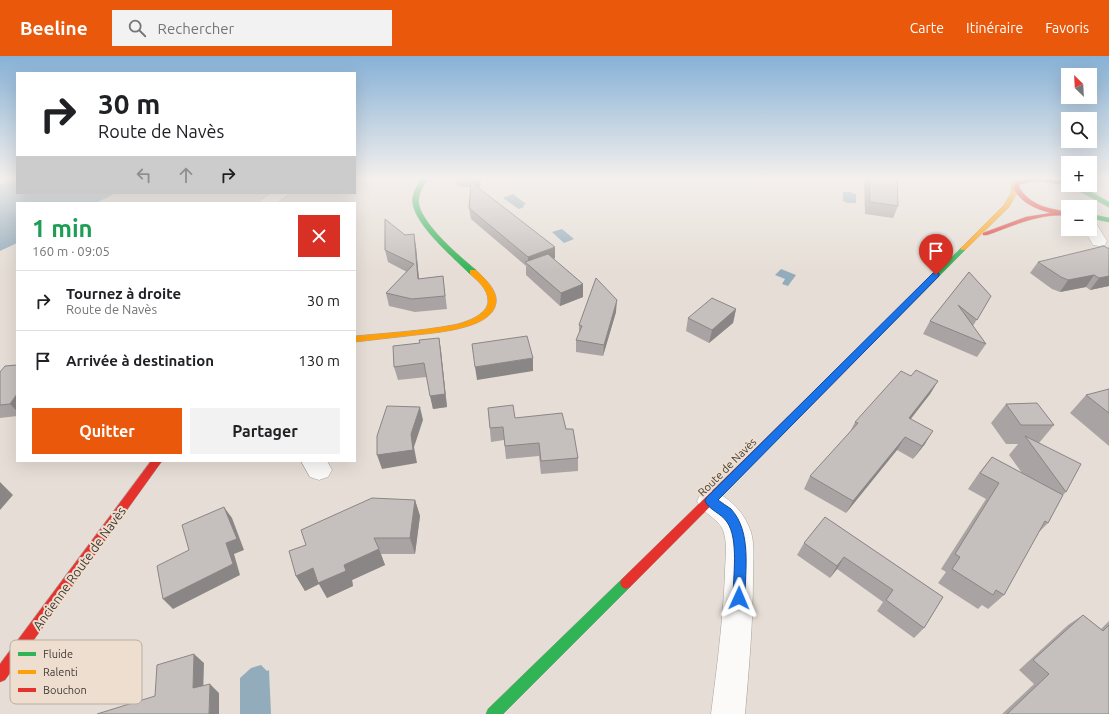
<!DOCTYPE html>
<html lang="fr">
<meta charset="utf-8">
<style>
body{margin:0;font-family:Ubuntu,sans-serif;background:#f2f2f2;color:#202124;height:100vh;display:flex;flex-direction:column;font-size:15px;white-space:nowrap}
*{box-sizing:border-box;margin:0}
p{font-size:13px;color:#757577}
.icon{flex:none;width:22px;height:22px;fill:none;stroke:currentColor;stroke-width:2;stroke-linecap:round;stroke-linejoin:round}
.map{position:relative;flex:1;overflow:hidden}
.drawer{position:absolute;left:16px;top:146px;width:340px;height:260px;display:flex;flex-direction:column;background:#fff;border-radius:0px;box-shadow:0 4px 16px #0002}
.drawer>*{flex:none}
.banner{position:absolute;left:16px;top:16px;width:340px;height:122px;border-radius:0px;box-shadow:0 4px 16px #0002;background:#fff;color:#202124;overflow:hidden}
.needle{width:26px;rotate:336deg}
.tools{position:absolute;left:1061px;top:12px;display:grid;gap:8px}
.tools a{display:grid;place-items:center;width:36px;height:36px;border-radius:0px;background:#fff;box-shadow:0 4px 16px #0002;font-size:20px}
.pin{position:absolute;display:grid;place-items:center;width:34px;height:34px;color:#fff;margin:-41px -17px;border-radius:50% 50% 50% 0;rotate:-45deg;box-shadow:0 0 4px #0007}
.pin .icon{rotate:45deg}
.me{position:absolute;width:44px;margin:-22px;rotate:1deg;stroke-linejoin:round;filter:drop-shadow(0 0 3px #0008)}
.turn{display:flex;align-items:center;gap:14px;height:84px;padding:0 16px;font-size:18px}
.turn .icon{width:52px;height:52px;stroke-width:2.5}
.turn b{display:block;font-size:28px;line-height:34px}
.lanes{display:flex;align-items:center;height:38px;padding:0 16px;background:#0003;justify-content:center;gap:20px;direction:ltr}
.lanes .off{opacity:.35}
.round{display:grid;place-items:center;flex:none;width:42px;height:42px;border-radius:0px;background:#f2f2f2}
.headline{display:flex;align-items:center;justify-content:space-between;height:68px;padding:0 16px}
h1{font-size:24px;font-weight:700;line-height:30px;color:#1e9e55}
.cta{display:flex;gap:8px;margin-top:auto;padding:8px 16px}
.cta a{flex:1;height:46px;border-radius:0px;background:#ea580c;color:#fff;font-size:16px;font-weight:700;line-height:46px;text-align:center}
.cta a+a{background:#f2f2f2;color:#202124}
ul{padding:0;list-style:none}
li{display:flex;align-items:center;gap:12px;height:60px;padding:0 16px;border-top:1px solid #e0e0e0}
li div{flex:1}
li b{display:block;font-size:15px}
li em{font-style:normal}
header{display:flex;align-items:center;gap:24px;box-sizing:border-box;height:56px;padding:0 20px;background:#ea580c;color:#fff}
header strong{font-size:19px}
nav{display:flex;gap:22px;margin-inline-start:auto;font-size:14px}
.search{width:280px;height:36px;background:#f2f2f2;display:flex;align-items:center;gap:10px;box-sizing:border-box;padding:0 14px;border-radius:0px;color:#757577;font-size:15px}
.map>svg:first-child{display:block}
.water{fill:#93acbb}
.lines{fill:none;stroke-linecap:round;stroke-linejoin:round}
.street-casing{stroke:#a8a29b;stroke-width:1}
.fast-casing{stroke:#a8a29b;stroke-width:1}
.slow-casing{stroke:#a8a29b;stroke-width:1}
.jam-casing{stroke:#a8a29b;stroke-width:1}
.street{fill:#fbfaf9;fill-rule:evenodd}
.fast{fill:#30b455;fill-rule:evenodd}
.slow{fill:#ff9f0a;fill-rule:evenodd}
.jam{fill:#e5322d;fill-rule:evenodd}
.wall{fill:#a9a4a3}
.shaded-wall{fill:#8a8685}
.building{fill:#c5bfbe;stroke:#8a8685}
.route{fill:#1a73e8;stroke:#114b97}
.labels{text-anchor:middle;stroke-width:4;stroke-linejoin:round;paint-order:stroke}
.street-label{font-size:11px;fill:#413b35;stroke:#eddecf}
.near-street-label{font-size:13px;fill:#413b35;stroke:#eddecf}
.key{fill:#eddecf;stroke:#b9ada1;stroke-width:1}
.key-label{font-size:11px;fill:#413b35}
</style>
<header>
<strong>Beeline</strong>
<div class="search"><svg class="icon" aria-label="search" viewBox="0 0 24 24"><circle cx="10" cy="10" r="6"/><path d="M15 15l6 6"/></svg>Rechercher</div>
<nav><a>Carte</a><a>Itinéraire</a><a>Favoris</a></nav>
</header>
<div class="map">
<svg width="1109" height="658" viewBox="0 0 1109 658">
<rect width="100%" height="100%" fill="#e6ded6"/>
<path class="water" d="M17,123V137H116L96,147H17V187L0,195V128Z
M843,136H850L856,138V147H848L843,145Z
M513,138L526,148L523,149L524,151L519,153L503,142Z
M562,173L574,183L564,187L552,176Z
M781,213L796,219L788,230L782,228L785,223L775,219Z
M261,609L267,615L269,614L271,658H240V622L251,612Z"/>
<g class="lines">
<g class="street-casing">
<path id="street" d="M271,137H290L277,147H258L261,144Z
M1090,165L1096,167L1107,185L1105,189L1099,190L1093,189L1084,173H1090Z
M301,405H327L332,414L328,421L319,424L310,421Z
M710,434C730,441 744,456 751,476C755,490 753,506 753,521C753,567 749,612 745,658H711C717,611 723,564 725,517C725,503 728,488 723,474C718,462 703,458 697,445L701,437Z"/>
</g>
<g class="fast-casing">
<path id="fast" d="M422,122H428C423,130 417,139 419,149C424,170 459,200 476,214V218H470C454,202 417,171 413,148C411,139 417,130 422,122Z
M1068,129C1083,129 1096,139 1109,146V151Z
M1090,158L1109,162V166L1090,162Z
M963,191L965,192V194L849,311H843L842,309L843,307L961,192Z
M626,521L630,523L632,527L630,531L503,658H486L488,653L622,523Z"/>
</g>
<g class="slow-casing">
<path id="slow" d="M1012,122H1018L1017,137L1009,151L965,194H961V192L1004,149L1011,137Z
M470,214H476C484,222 498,234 496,247C492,275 428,277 407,280C389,282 372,284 355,286V280C387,277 421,275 453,269C464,267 488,259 488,245C488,233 478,225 470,218Z"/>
</g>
<g class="jam-casing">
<path id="jam" d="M1031,122H1044L1068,126V129H1070L1036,125L1020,128L1019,131C1029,149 1049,153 1068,156V160C1043,156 1012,170 987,179H983V177L1026,161L1051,157C1034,152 1021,147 1013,131L1016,126Z
M846,306L850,309L849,311L630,531L626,533L622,531L620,527L622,523L843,307Z
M151,405H162L5,624L0,626V608Z"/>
</g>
<use href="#street" class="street"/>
<use href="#fast" class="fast"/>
<use href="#slow" class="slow"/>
<use href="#jam" class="jam"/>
</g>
<path class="wall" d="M456,122H482L479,132L555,202L554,203L583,241L560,250L526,219V210L471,163L469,152L471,131L457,130Z
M864,122H897L898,150L893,162L865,158Z
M1104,190L1109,230L1090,234L1086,231L1060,236L1052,233L1030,217L1038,206Z
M416,191L419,223L443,220L447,253L415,256L389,250L386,237L407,216L388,206L385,194Z
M969,216L991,240L973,270L986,288L977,301L923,278L930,265Z
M736,253L733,267L709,287L686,275L688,262Z
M616,256L603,300L576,296V284L579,279V269Z
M439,282L441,295L447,351L433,353L427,321L398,324L394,311L420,287Z
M17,309V360L0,362V316Z
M911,320L938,325L930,338L911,363L925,388L913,403L897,394L846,457L804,433L810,420L849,378L855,366Z
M1109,332V390L1070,357L1086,339L1108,334Z
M1006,348L1054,369L1039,387L1066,436L1063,439L1048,467L1038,477L1004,539L988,553L982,549L978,553L938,527L946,516L941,513L986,443L968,433L979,417L992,401L1022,417L1009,399L1018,388H1006L991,367Z
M488,352L515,362L566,373L578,402V415L541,418L539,400L506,403L504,384L491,386Z
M415,444L420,460L415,498H381L385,509L352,524L353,530L327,542L319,528L305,535L296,520L306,489Z
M825,461L943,541L924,572L914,582L877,555L883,546L837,513L830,522L797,499L804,487Z
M1083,559L1101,573L1109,565V658H1002L1034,628L1019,614L1068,569Z"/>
<path class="shaded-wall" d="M478,122H482L478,132Z
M414,178L416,191L420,236L418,223Z
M555,191V202L532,212L528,209V201Z
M1094,219L1086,231L1060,236L1068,224Z
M1109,220V230L1090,234L1099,222Z
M583,228V241L560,250L561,237Z
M617,244L616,256L603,300L604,289Z
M736,253L733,267L709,287L712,274Z
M439,282L441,295L447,351L433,353L430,340Z
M533,302V315L477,324L475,311Z
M938,325L930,338L901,375L909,362Z
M17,338V355L10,348Z
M420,351L423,364L414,391L417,407L382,413L377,399L411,378Z
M933,375L925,388L913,403L922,390Z
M905,381L897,394L846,457L853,445Z
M0,426L13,439L0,454Z
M415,444L420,460L415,498L410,482Z
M224,451L232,462L244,494L234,498L240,519L173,553L163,543L226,487Z
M379,493L385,509L352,524L353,530L327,542L319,528L305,535L296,520L313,512L344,509Z
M844,501L837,513L830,522L837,510Z
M194,598L204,607L203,641L193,632Z
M210,628L219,637V658H209Z"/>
<path class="building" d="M869,122H897L898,150L870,146Z
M471,126L555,191L528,201L469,152Z
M385,163L405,179L414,178L418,223L443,220L445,240L412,243L386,237L414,208L385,194Z
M1104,190L1107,192H1109V220L1099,222L1094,219L1068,224L1061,221L1038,206Z
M548,198L583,228L561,237L525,206Z
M969,216L991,240L977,264L958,249L986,288L930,265Z
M596,222L617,244L604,289L576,284L582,270L579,269Z
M712,242L736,253L712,274L688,262Z
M527,280L533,302L475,311L472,288Z
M439,282L445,338L430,340L424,307L394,311L393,290L420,287L419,284Z
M17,309V338L10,348L0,349V316L5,310Z
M916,314L938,325L909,362L933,375L922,390L905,381L853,445L810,420L858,367L855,366L901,315L911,320Z
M1109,333V357L1086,339Z
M1037,347L1054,369H1021L1006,348Z
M513,349L515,362L562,357L566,373H573L578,402L541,405L539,387L505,390L503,371L490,372L488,352Z
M387,350L420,351L411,378L413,394L377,399V380Z
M1025,380L1081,408L1066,436Z
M992,401L1063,439L1048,467L1045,465L1004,539L996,534L993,539L952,513L960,501L955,498L999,427L980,417Z
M372,442L415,444L410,482H374L379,493L344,509L346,515L318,527L313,512L296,520L289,495L306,489L301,474Z
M224,451L237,483L226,487L233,508L163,543L157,510L189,494L182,469Z
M825,461L943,541L924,572L886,544L893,534L844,501L837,510L804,487Z
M1083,559L1103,575L1109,569V658H1007L1049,618L1033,604Z
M194,598L193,632L210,628L209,658H97L155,640L157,609Z"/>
<linearGradient id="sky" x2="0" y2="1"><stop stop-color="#86b1d6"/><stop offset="0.57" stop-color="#f4f0ed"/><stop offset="1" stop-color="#f4f0ed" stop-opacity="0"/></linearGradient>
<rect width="1109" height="215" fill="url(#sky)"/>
<path class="route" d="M936,216L939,217V220L718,444C722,447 727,450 731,453C752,476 745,514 745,542L743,546L739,548L734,546L733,542C733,521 739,483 727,466C721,457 709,454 705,445L706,442L933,217Z"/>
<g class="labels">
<g class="street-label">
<text transform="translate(727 411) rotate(-45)" y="4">Route de Navès</text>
</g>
<g class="near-street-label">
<text transform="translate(79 512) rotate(-54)" y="5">Ancienne Route de Navès</text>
</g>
</g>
<rect x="10" y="584" width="132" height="64" rx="6" class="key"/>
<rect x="18" y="596" width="18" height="4" fill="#30b455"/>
<rect x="18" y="614" width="18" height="4" fill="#ff9f0a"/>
<rect x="18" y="632" width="18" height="4" fill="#e5322d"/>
<g class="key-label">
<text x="43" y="602">Fluide</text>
<text x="43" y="620">Ralenti</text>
<text x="43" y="638">Bouchon</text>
</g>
</svg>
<div class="tools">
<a><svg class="needle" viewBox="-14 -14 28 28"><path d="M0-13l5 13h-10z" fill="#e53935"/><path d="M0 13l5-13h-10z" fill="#757577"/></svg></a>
<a><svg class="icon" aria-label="search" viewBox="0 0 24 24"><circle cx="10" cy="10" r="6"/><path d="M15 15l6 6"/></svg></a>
<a>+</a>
<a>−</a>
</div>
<div class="pin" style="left:936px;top:219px;background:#d93025"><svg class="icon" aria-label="arrive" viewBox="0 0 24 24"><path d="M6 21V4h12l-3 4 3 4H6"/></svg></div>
<svg class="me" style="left:739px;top:542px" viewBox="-20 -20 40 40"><path d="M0-17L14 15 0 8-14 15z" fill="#1a73e8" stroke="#fff" stroke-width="4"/></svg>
<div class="banner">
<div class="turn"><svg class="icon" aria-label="right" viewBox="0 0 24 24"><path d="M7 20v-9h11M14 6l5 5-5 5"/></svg><div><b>30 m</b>Route de Navès</div></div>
<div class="lanes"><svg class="icon off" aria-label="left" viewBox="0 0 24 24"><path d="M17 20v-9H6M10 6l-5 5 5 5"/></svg><svg class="icon off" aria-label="ahead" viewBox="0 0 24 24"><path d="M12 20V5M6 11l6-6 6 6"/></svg><svg class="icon" aria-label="right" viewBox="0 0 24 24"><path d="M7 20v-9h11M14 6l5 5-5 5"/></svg></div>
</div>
<section class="drawer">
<div class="headline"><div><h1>1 min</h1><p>160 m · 09:05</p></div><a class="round" style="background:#d93025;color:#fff"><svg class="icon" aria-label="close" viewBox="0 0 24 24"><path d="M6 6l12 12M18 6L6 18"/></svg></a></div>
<ul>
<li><svg class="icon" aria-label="right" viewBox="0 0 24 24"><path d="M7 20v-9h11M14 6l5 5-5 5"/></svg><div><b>Tournez à droite</b><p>Route de Navès</p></div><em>30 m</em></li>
<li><svg class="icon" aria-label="arrive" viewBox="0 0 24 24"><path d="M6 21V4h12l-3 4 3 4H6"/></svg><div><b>Arrivée à destination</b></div><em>130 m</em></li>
</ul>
<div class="cta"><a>Quitter</a><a>Partager</a></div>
</section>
</div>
